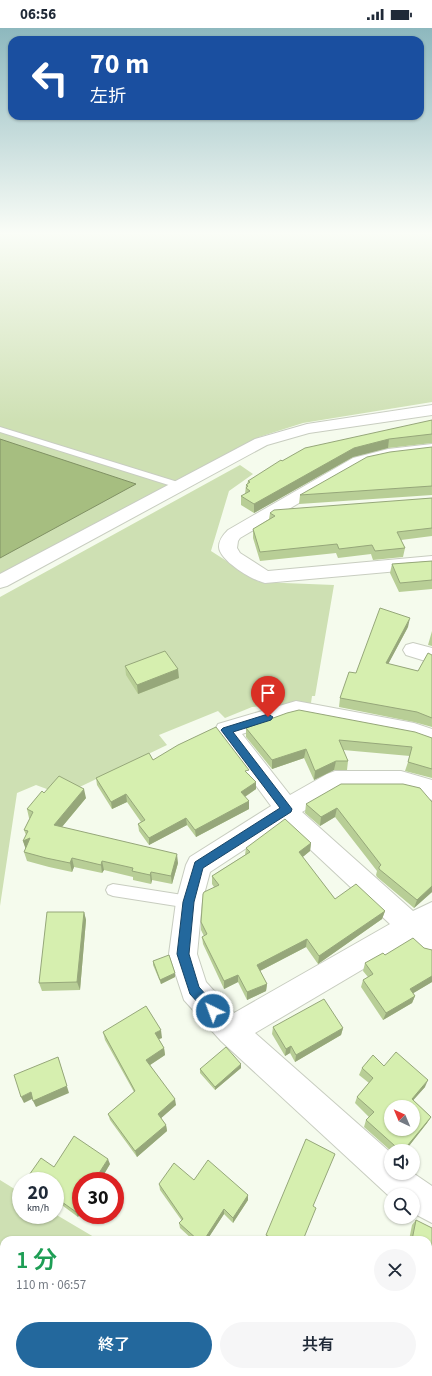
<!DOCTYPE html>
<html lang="ja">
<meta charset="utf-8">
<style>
body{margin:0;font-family:"Source Sans 3","Noto Sans JP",sans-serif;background:#f6f6f7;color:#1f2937;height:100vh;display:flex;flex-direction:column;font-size:15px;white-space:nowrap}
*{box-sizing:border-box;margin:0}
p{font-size:13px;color:#747a83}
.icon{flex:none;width:22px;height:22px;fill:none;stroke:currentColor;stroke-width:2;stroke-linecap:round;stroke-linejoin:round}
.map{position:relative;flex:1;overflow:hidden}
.details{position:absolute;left:0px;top:1208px;width:432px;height:140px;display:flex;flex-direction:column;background:#fff;border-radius:12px 12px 0 0;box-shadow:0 1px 3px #0004}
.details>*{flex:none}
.hud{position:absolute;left:8px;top:8px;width:416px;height:84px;border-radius:12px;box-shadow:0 1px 3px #0004;background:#1a4fa0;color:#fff;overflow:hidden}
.needle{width:26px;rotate:316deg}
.tools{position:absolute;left:384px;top:1072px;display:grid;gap:8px}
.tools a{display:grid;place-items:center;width:36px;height:36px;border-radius:50%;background:#fff;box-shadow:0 1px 3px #0004;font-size:20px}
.speed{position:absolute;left:12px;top:1144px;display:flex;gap:8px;font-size:20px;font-weight:700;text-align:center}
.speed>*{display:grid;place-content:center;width:52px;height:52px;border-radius:50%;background:#fff;box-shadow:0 1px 3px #0004;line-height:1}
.speed small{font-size:10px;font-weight:400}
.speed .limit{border:6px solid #d22;background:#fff;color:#111}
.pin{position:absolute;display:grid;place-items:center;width:34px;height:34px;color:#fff;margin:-41px -17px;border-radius:50% 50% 50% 0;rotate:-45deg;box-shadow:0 0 4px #0007}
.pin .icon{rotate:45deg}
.me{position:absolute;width:44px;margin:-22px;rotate:318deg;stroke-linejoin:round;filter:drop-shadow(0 0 3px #0008)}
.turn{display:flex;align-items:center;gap:14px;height:84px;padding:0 16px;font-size:18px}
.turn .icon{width:52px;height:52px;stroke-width:2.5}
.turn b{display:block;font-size:28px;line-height:34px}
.round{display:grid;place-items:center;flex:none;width:42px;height:42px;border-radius:21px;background:#f6f6f7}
.summary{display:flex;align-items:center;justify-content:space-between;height:68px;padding:0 16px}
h1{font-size:24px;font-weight:600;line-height:30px;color:#1e9e55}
.primary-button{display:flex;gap:8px;margin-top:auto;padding:8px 16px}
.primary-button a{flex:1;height:46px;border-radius:24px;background:#23689d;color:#fff;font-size:16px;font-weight:600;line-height:46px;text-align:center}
.primary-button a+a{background:#f6f6f7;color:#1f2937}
.status{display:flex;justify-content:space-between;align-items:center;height:28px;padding:0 20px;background:#fff;direction:ltr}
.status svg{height:11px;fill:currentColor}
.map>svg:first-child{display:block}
.green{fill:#cee0b3}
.water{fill:#a6be80;stroke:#809164}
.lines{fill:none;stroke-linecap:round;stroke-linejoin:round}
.lane-casing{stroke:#c8cdc0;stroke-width:2}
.street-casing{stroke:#c8cdc0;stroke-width:2}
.secondary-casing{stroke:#c8cdc0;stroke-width:2}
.lane{fill:#fff;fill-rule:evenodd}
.street{fill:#fff;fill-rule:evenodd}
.secondary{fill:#fff;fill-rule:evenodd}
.wall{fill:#b8ce96}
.shaded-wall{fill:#96a77a}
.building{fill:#d6efaf;stroke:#96a77a;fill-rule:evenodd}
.route{fill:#23689d;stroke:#174466}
</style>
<div class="status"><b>06:56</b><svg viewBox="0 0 49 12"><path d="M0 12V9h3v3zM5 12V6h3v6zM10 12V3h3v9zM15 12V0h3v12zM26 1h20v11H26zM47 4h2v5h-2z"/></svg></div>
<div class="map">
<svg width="432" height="1348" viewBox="0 0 432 1348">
<rect width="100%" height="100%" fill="#f5fbed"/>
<path class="green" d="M0,206H432V374L303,395L259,409L0,546Z
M240,437L253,446L229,463L211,523L259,554L334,557L315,668H312L311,675L252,679L225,690L218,683L159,707L167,717L63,767L36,757L17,765L0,878V569Z
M0,1152L21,1165V1187H55V1186L99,1212H4V1289L0,1292Z"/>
<path class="water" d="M0,411L136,456L0,530Z"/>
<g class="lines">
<g class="lane-casing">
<path id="lane" d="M0,399L181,455L182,457L178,460L175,459L0,404Z
M113,856L189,868L194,870L196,874L194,878L189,880L113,868L108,866L106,862L108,858Z"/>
</g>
<g class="street-casing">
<path id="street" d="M432,416V426C405,429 377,430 353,443L240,510L238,513L237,520L240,525L268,543L432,528V540L265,555C252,552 220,533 219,519C219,512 223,507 228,502L353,430L388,421Z
M413,615L432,620V635L406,627L403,622L406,617Z
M296,673L414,695L432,701V719L413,712L296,689L242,706L290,767L327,746L335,743H401L432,752V772L401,763H339L302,784L413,883L432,874V930L422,926L409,914L255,1005L391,1125V1145H413L432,1158V1195L413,1185V1167H391L390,1169L221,1013L184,972L169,926L176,874L186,837L190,829L271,778L215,702L218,696ZM283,796L390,896L234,985L206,954L197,926L202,874L210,844Z"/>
</g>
<g class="secondary-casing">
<path id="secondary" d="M432,377V387L309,405L267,417L7,558L0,560V546L255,411L307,396Z"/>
</g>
<use href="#lane" class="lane"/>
<use href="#street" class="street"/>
<use href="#secondary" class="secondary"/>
</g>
<path class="wall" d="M432,392V415L388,420L353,429L254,485L241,477V468L245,466L246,457L247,456L248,453L282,433Z
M432,419V467L299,476L300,467Z
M432,470V508L401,512L405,520L403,529L373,532L371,526L338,530L336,525L260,533L253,510V501L269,491L270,485Z
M432,533V561L399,564L390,545L392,536Z
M408,599L388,636L418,643L432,627V699L414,694L339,679L340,670L356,645Z
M432,603V618L428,617Z
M125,638L179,650L138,666L126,647Z
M246,700L432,710V750L405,743L410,728L343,722L348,733L347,742H334L314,752L304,730L272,741L246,709Z
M153,732L249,746L256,761L245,769L249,773V781L196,809L187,797L149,817L139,803L138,796L141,794L127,774L112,781L97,757L96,750Z
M44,765L86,770L62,799L178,835L172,856L152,852L151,856L133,852V849L104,842L102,845L74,839L72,844L49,839L27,833L24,824L26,821L23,813L26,807L24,802L30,790H29L27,781Z
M432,774V864L414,880L377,849L376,847L377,843L335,789L320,798L305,785L306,776Z
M311,815L310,823L302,829L335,871L385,883L382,891L318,936L306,919L260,943L267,956L266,963L247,972L238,954L224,961L203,916L202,909L204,908L201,902V894L214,859L212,856V848L245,827L246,820Z
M84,884L86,892L80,962L42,963L39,955Z
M424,920L432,922V954L413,965L415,968L412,975L383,992L361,959L363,952L368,949L363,943L365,935L385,927Z
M153,933L175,949L161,956L153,937Z
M273,999L343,1000L341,1007L295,1034L290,1025L285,1028L272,1006Z
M103,1004L162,1010L159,1011L164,1020L165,1027L150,1037L176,1077L161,1090L166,1097L167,1103L137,1129L110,1092L108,1086L134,1064L105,1012Z
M384,1038L425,1059L413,1072L431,1089L427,1095L405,1123H391L364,1099L366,1092L369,1089L355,1075L357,1069L369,1055L359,1047L362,1040Z
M241,1040L215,1062L200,1045V1041Z
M110,1136L100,1153H81L78,1189L55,1172V1153H29L27,1150Z
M194,1152L248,1167V1172L233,1195L224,1186L207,1212H193L180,1200L179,1195L182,1193L160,1162L159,1156Z
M313,1179L303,1212H266L265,1211L266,1207Z
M416,1192L428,1212H409L412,1197Z"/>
<path class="shaded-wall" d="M389,411L388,420L353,429L254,485V476L354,420Z
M410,590L408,599L384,644L386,635Z
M178,641L179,650L138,666L137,657Z
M306,721L304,730L272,741V732Z
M336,733L334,742L314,752L315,743Z
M256,754V761L240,772L241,764Z
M84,761L86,770L56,806L54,797Z
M126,766L127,774L112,781L111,774Z
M249,773V781L196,809L195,802Z
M337,780L335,789L320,798L321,789Z
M186,790L187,797L149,817V810Z
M30,810L26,822L23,813Z
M311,815L310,823L298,833L299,824Z
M177,826L178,835L172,856L171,848Z
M72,830L74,839L72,844L70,835Z
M102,833L104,842L102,845L101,837Z
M151,844L152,852L151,856L150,847Z
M432,858V864L414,880L417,872Z
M385,883L382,891L318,936L319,928Z
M84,884L86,892L80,962L77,954Z
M307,911L306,919L256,945L257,937Z
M175,945V949L161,956L160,952Z
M238,947V954L224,961V953Z
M432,948V954L407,969L410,961Z
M267,956L266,963L247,972V964Z
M415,968L412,975L383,992L386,985Z
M343,1000L341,1007L295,1034L296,1027Z
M161,1002L162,1010L156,1012L155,1005Z
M291,1018L290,1025L285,1028L286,1021Z
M164,1020L165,1027L147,1039L146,1032Z
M58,1029L69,1065L36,1079L33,1073Z
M241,1036V1040L215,1062V1059Z
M428,1052L425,1059L409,1077L412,1071Z
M31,1064L34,1070L24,1075L21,1069Z
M175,1071L176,1077L159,1092L158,1086Z
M431,1089L427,1095L405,1123H403Z
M166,1097L167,1103L137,1129L135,1123Z
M108,1131L110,1136L100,1153H94Z
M248,1167V1172L233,1195V1190Z
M81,1175V1185L78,1189L76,1184Z
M224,1181V1186L207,1212H204Z
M82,1344H86L85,1348H80Z"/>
<path class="building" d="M432,392V406L389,411L354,420L254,476L241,468L250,463L246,460L248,458L246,457L250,454L248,453L281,432L282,433L305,420Z
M432,419V458L300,467L367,429L390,424Z
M432,470V500L397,504L405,520L375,523L372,517L339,521L337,516L260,524L253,501L275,488L270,485L274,482Z
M432,533V552L400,555L392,536Z
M380,580L410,590L386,635L418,643L428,625L432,627V690L417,684L340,670L349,644L356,645Z
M165,623L178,641L137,657L125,638Z
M299,682L415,704L432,710V741L408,734L412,719L339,712L348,733H336L315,743L306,721L272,732L246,700L287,685Z
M216,699L249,742L245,743L256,754L241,764L249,773L195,802L186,790L149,810L138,796L145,792L126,766L111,774L96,750L149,725L153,732L178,717Z
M59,748L84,761L54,797L177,826L171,848L151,844L150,847L132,843L133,840L102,833L101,837L72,830L70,835L46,830L24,824L30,810L23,813L28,803L24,802L33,784L27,781L42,763L44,765Z
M341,756H403L420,760L432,774V858L417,872L379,841V839L381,837L337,780L321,789L306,776Z
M285,791L311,815L299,824L335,871L356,856L385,883L319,928L307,911L257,937L267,956L247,964L238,947L224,953L202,909L207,906L201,894L203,866L204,864L219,857L212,848L250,824L246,820Z
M47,884H84L77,954L39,955Z
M413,910L424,920L432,922V948L410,961L415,968L386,985L363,952L373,946L365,935L383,925L385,927Z
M169,927L175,945L160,952L153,933Z
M324,971L343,1000L296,1027L291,1018L286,1021L273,999Z
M146,978L161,1002L155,1005L164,1020L146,1032L175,1071L158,1086L166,1097L135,1123L108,1086L135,1063L103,1004Z
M226,1019L241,1036L215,1059L200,1041Z
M396,1024L428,1052L412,1071L431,1089L403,1123H398L396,1121L395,1118L366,1092L374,1084L357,1069L373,1050L362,1040L373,1027L384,1038ZM391,1079H413V1101H391Z
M58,1029L67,1058L33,1073L31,1064L21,1069L14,1047Z
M74,1108L108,1131L94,1153H81V1175L76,1184L55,1169V1153H32L27,1150L41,1130L54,1139Z
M306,1111L335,1126L313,1178L316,1180L303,1212H275L266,1207Z
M208,1132L248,1167L233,1190L224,1181L204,1212H198L179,1195L183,1191L159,1156L174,1135L194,1152Z
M416,1192L432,1200V1286L428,1302V1212H412Z
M0,1274L4,1276V1326L0,1323Z
M25,1344H82L80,1348H23Z
M142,1344H212L218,1348H141Z
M247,1344H279L284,1348H246Z"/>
<linearGradient id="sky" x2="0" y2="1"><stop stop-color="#8db8be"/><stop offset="0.52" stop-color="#fafdf7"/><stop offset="1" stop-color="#fafdf7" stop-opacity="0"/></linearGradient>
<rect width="432" height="395" fill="url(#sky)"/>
<path class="route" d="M268,686L273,689L271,692L233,704L292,781L291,784L203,840L194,874L189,926L199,959L217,979L219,983L217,987L213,989L209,987L190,966L177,926L183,874L195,834L280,780L221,702L223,700Z"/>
</svg>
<div class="tools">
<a><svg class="needle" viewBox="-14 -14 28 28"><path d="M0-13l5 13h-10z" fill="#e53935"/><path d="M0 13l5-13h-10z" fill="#747a83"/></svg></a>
<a><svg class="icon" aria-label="sound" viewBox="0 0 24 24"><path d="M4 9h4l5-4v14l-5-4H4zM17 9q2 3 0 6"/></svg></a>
<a><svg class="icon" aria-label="search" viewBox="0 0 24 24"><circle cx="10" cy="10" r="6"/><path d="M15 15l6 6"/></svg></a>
</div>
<div class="speed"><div>20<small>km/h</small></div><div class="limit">30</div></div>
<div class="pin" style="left:268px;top:689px;background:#d93025"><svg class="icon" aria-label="arrive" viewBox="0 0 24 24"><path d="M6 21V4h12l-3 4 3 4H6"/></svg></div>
<svg class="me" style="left:213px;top:983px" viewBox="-20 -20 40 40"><circle r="17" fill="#23689d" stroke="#fff" stroke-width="3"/><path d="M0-11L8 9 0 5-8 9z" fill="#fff"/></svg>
<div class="hud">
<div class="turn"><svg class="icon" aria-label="left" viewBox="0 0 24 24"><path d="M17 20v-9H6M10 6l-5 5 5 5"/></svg><div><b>70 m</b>左折</div></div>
</div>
<section class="details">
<div class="summary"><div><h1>1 分</h1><p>110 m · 06:57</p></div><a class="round"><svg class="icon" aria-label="close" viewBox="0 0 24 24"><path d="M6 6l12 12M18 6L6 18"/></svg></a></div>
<div class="primary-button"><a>終了</a><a>共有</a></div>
</section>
</div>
